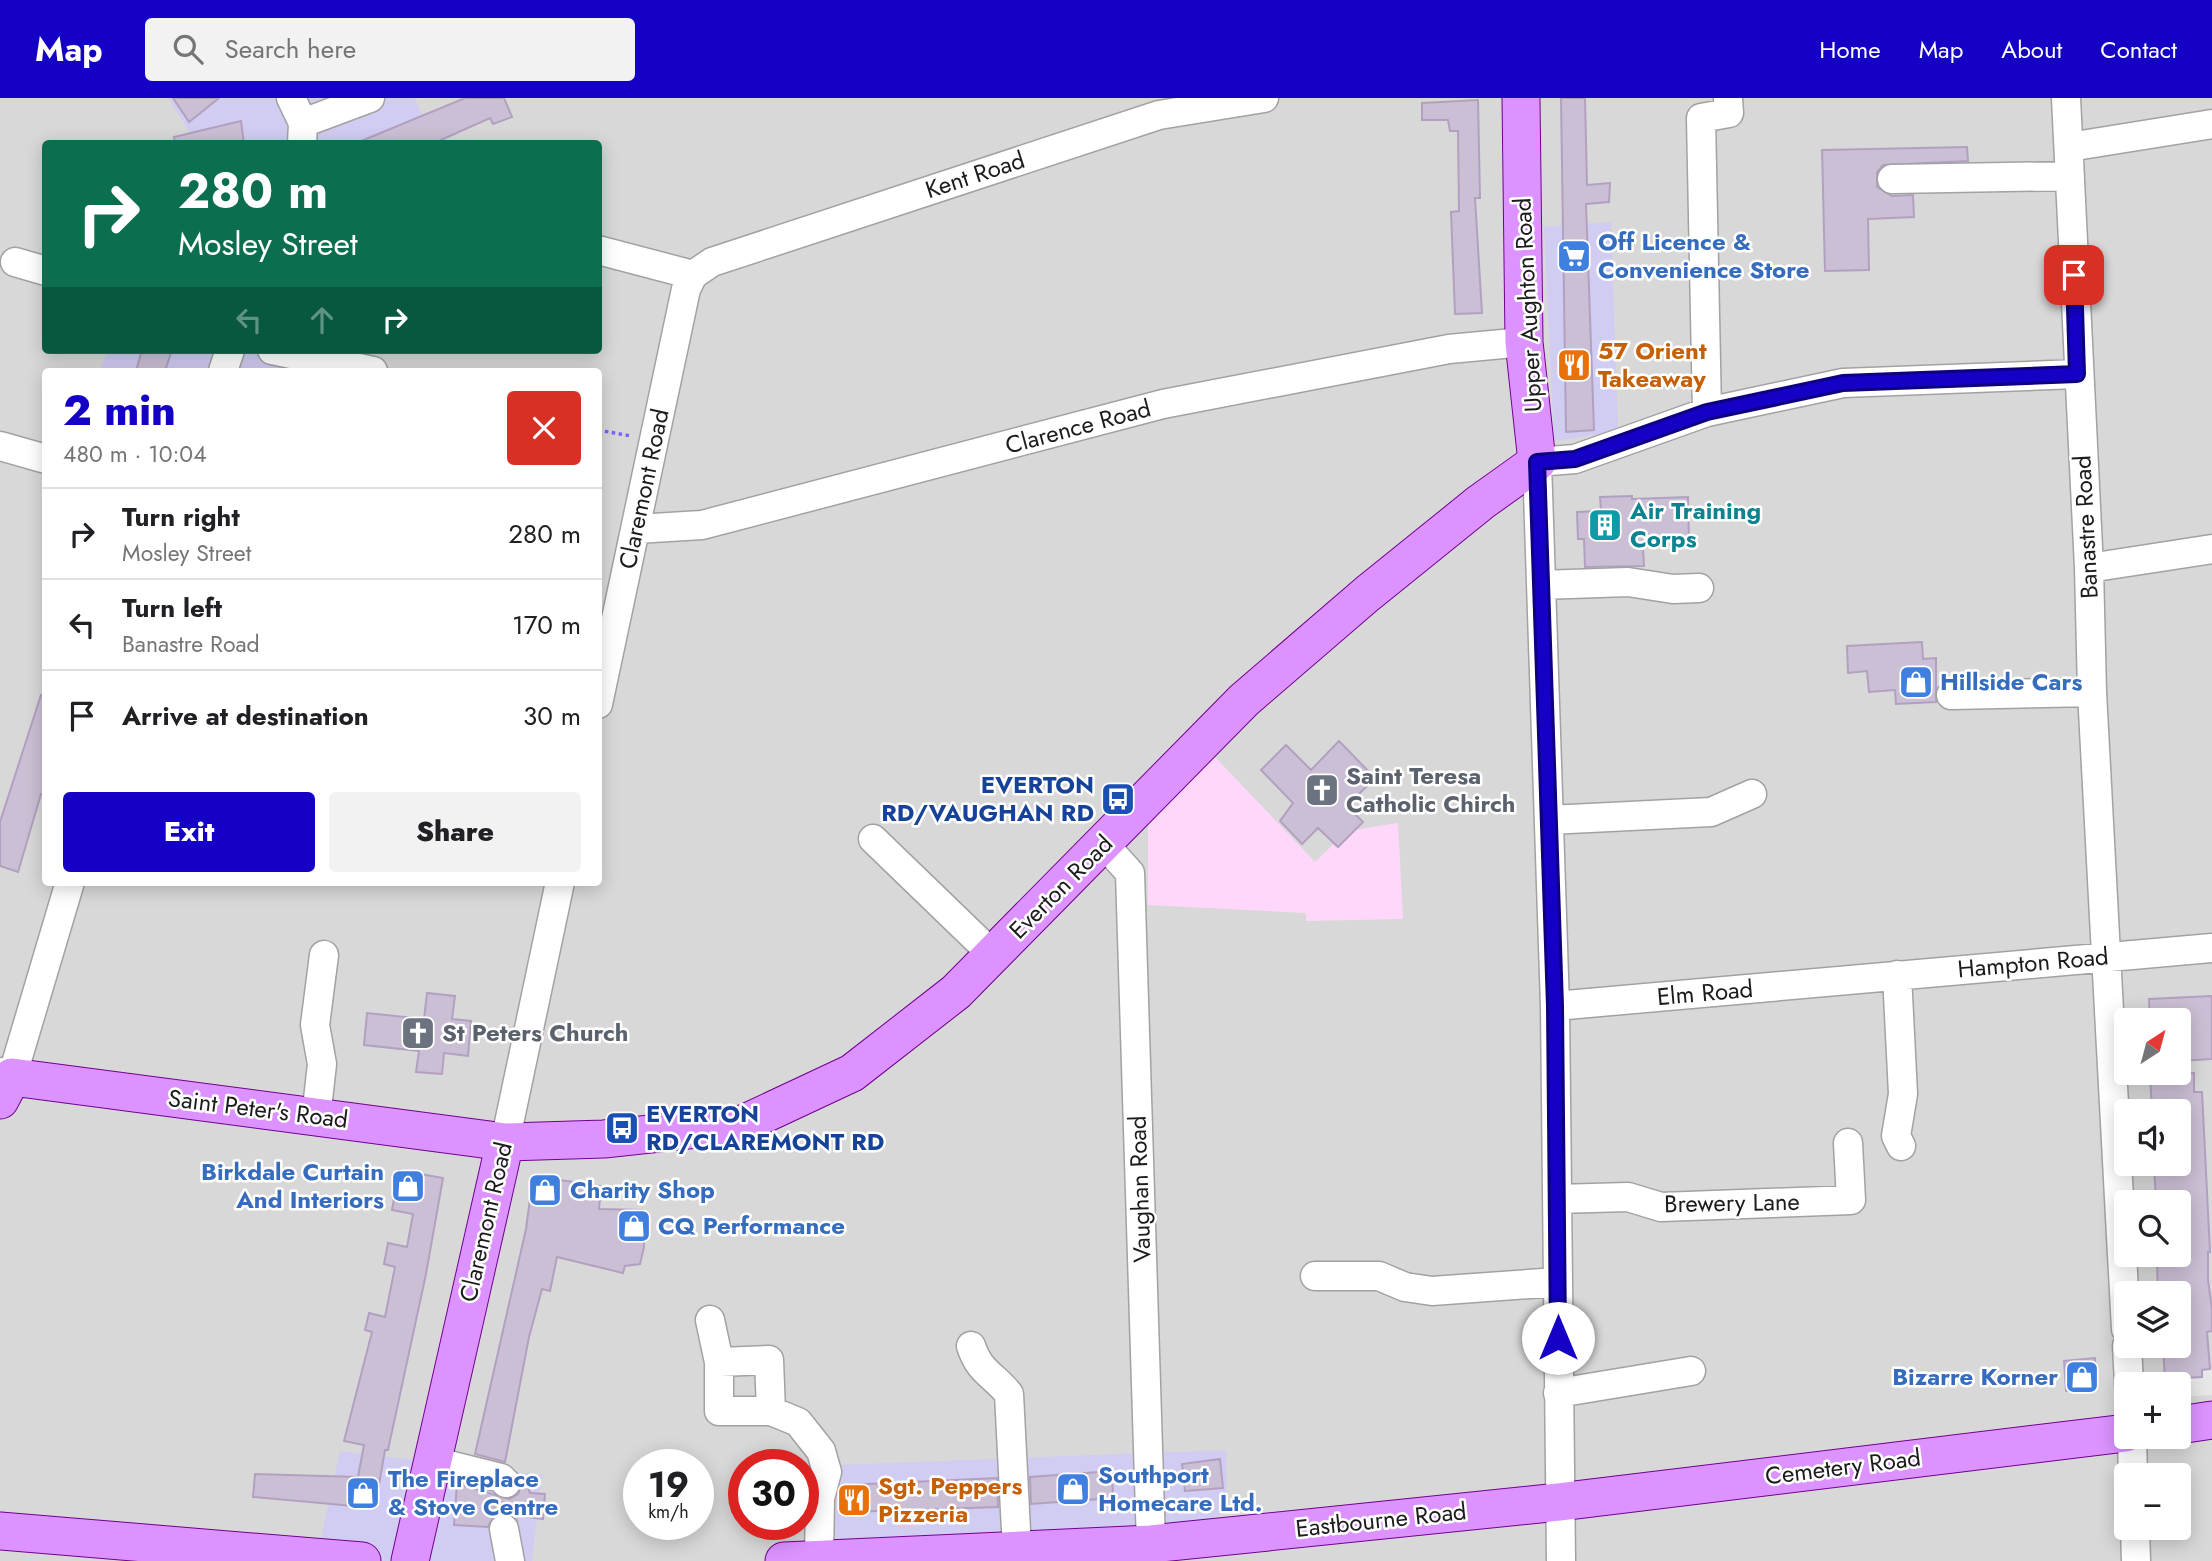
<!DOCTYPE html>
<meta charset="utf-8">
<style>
body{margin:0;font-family:Jost,sans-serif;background:#f2f2f2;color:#202124;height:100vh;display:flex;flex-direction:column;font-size:26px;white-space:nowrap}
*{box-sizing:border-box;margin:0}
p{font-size:23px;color:#757577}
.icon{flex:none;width:38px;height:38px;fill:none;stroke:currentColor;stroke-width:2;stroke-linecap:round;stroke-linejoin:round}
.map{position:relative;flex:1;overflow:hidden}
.sheet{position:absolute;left:42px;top:270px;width:560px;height:518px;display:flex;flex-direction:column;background:#fff;border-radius:7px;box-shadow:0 4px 18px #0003}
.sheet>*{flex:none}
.top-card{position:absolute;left:42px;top:42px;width:560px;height:214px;border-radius:7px;box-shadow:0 4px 18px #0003;background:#0b6e4f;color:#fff;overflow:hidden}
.needle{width:46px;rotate:36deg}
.buttons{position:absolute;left:2114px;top:910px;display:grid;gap:14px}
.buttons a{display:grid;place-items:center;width:77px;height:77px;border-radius:7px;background:#fff;box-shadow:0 4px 18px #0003;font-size:35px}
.speed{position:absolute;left:623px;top:1351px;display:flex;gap:14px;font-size:35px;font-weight:700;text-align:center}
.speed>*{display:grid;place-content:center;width:91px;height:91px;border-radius:50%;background:#fff;box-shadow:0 4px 18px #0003;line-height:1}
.speed small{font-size:18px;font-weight:400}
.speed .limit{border:10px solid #d22;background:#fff;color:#111}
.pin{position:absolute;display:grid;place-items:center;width:60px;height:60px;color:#fff;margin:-30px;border-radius:14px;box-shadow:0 4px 10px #0006}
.me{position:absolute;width:77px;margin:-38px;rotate:0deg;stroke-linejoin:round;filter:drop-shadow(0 0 5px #0008)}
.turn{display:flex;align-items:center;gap:24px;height:147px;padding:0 21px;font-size:32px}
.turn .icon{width:91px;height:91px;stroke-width:2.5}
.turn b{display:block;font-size:49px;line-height:60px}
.lanes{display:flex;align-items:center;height:66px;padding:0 21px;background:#0003;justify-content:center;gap:35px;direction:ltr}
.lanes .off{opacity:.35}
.round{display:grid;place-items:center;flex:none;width:74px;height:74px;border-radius:7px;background:#f2f2f2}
.summary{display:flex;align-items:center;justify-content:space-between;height:119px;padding:0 21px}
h1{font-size:42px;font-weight:800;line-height:52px;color:#1500c6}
.button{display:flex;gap:14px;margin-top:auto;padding:14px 21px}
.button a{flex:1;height:80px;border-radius:7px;background:#1500c6;color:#fff;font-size:28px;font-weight:800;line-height:80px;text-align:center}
.button a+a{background:#f2f2f2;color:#202124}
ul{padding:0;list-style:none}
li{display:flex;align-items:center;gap:21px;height:91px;padding:0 21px;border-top:2px solid #e0e0e0}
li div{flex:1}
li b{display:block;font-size:26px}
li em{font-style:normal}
header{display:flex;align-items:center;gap:42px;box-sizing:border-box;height:98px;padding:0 35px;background:#1500c6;color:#fff}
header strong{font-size:33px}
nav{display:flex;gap:38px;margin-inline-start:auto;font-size:24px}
.search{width:490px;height:63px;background:#f2f2f2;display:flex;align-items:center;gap:18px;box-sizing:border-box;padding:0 24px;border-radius:7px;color:#757577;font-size:26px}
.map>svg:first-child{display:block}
.residential{fill:#d8d8d9;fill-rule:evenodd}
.commercial{fill:#d1ccf1}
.education{fill:#ffd7fb}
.parking{fill:#e7e7e7}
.building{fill:#cbbfd5;stroke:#b2a0c0;stroke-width:2}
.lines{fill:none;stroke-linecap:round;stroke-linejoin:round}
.minor-tunnel{stroke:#c1b8c4;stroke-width:28;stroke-dasharray:28 14;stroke-linecap:butt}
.minor-casing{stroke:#a2a2a2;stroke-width:31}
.major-casing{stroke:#710092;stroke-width:39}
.path{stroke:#805fff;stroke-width:3.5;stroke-dasharray:3.5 3.5;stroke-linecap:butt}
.minor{stroke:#fff;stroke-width:28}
.major{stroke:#dc93ff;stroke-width:37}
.route-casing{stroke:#0e0081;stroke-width:18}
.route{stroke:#1500c6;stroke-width:12}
.labels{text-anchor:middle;stroke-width:5;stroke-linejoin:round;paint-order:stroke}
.street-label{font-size:24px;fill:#1b1b1b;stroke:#fff}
.shop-label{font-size:24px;font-weight:bold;fill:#366cbe;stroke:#fff;text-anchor:start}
.food-label{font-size:24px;font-weight:bold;fill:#c56008;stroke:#fff;text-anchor:start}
.culture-label{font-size:24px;font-weight:bold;fill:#0d838f;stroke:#fff;text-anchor:start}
.worship-label{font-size:24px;font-weight:bold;fill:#5b616d;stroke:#fff;text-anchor:start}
.transit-label{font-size:24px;font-weight:bold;fill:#164399;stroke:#fff;text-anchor:end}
</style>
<header>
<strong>Map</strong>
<div class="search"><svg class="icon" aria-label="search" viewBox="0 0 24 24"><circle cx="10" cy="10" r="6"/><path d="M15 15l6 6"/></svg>Search here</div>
<nav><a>Home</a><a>Map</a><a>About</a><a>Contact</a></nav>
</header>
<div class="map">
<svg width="2212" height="1463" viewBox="0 0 2212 1463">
<rect width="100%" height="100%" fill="#eadfee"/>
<path class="residential" d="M0,0H2212V1463H0ZM46,46H598V252H46ZM46,273H598V784H46ZM2126,922H2179V975H2126ZM2126,1013H2179V1066H2126ZM2126,1104H2179V1157H2126ZM2126,1195H2179V1248H2126ZM2126,1286H2179V1339H2126ZM639,1367H698V1426H639ZM744,1367H803V1426H744ZM2126,1377H2179V1430H2126Z"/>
<path class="commercial" d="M168,0H415L432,45H185L190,34Z
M1611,124L1618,333L1554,343L1544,129Z
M108,252H374L364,273H100Z
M1226,1352L1227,1415L1163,1435L832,1450L838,1367Z
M340,1353L542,1377L532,1463H316Z"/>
<path class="education" d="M1214,658L1315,764L1347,733L1398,725L1403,821L1306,823V815L1148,807V726Z"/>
<path class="parking" d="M2212,1271V1297L2180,1299L2179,1281L2202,1279V1272Z"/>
<path class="building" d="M173,0H219L189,24Z
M465,0H504L512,19L493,26L490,20L432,46H354Z
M1561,0H1585L1587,87L1610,85L1609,104L1586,106L1594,332L1566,334Z
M1478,2L1480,100H1475L1482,215L1455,216L1451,114L1459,113L1458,33H1450L1448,22H1422V5Z
M241,23L244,46H175L174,39Z
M1967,49L1968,63L1883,67L1877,74V89L1892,98L1913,97L1914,119L1868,121L1869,172L1825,173L1822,52Z
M142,252H172L165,273H136Z
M1632,398V401L1688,399L1689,445L1643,449L1644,468L1585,469L1584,441H1578L1577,414L1601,413L1600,399Z
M1922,544L1923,561L1936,560V604L1896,606L1895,592L1869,594L1867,573L1848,575L1847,548Z
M41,597H46V697L41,696L18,774L0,768V724Z
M1339,643L1375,680L1347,708L1363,724L1338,749L1318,730L1302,746L1280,723L1293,705L1261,672L1286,647L1311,672Z
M427,895L455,898L452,921L471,923L468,958L444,955L442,976L416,974L419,953L364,947L367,915L424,921Z
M2212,898V961L2179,963V922H2150L2149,901Z
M2150,975H2194V994H2202L2210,1154H2208V1182L2212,1211V1233L2207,1234L2210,1271L2202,1272V1279L2165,1281L2163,1248H2179V1195H2158L2157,1165H2160L2159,1157H2179V1104H2156L2154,1066H2179V1013H2152Z
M399,1072L443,1080L426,1176L388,1352H385L375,1410L253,1399L255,1376L358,1379L364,1347L344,1343L372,1234L365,1232L369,1215L385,1219L395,1169L384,1166L388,1145L407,1149L413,1116L392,1112Z
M533,1078L601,1088L599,1111L643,1112L644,1149L640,1166L625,1168L623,1175L557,1159L550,1193L542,1191L529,1239L505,1364L475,1356L526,1131Z
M2095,1260L2097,1290L2066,1293L2064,1263Z
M1220,1361L1223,1390L1185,1393L1182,1366Z
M1112,1373L1113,1400L1031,1406L1030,1379Z
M997,1380L998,1409L849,1414L847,1387Z
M522,1385L527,1386L530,1395L545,1396L543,1421L502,1415L493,1419L488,1429L454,1427L457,1386L510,1401L518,1396Z"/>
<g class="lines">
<path class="minor-tunnel" d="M504,1431L506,1385"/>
<g class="minor-casing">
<path id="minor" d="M291,0L303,25L302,46
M2066,0L2089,470L2092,594L2126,1231
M303,25L370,0
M2069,49L2212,26
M1892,81L2070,78
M598,152L693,177
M15,164L46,173
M272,252L373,273
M223,273L230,252
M1707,314L1701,20L1729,15L1728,0
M0,348L46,361
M636,431L702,427L1163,306L1449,251L1524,244
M2089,470L2212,451
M1541,487L1628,484L1673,491L1699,490
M1951,597L2092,594
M598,606L686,191L693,177L712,164L1159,17L1264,0
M1549,722L1711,714L1752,696
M873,741L993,857
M1104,746L1130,775L1151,1446
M1897,877L1903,996L1896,1038L1901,1048
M1555,908L2212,850
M0,974L12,979L70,784
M316,1019L322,966L315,927L324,857
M505,1044L560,784
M1557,1101L1628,1099L1661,1109L1851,1102L1848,1045
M1315,1178H1379L1405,1189L1432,1193L1557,1184
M710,1222L719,1264L769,1262L771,1313L798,1324L821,1353L827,1374L820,1400L819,1460
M971,1248C980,1275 993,1276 1009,1296L1017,1452
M2127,1248L2129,1286
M719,1264V1313H771
M1558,1295L1691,1273
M2132,1339L2133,1377
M433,1363L501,1380L506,1385
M2135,1430L2136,1463
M504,1431L510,1463
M1561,1463L1555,908L1537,364L1575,361L1707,314L1843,285L2077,276"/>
</g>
<g class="major-casing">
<path id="major" d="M0,1002L12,979L505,1044L604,1041L743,1026L852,975L956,894L1244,602L1367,496L1481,404L1537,364L1524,244L1521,0
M2179,1327L2212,1322
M0,1433L362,1463
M410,1463L505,1044
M784,1463L1151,1446L1559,1404L2126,1335"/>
</g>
<path class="path" d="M598,332L631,338"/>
<use href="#minor" class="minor"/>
<use href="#major" class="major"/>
</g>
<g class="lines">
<g class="route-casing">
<path id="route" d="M1558,1240L1555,908L1537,364L1575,361L1707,314L1843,285L2077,276L2074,177"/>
</g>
<use href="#route" class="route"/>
</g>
<defs>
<g id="supermarket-square" transform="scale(1.75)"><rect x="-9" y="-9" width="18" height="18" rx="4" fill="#3f7fe0" stroke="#fff"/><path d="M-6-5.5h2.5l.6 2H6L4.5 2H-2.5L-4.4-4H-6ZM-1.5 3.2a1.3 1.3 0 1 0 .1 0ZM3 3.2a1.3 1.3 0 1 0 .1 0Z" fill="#fff"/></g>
<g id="restaurant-square" transform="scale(1.75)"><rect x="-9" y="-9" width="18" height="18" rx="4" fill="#e8710a" stroke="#fff"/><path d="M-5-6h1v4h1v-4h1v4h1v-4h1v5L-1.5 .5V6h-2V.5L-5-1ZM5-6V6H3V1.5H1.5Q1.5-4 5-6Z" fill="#fff"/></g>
<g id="building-square" transform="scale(1.75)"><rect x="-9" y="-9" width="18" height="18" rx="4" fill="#0f9aa8" stroke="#fff"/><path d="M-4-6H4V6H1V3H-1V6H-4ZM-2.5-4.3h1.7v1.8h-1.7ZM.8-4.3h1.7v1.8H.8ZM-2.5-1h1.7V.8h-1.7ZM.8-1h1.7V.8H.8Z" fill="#fff"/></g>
<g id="shop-square" transform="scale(1.75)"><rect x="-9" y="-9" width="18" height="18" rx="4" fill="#3f7fe0" stroke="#fff"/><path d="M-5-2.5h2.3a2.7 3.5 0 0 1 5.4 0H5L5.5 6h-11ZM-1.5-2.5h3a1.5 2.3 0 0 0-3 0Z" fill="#fff"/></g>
<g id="church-square" transform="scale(1.75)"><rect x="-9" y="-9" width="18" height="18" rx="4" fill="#6b7280" stroke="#fff"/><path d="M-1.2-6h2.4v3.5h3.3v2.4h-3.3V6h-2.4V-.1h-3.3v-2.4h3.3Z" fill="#fff"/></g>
<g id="bus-square" transform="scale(1.75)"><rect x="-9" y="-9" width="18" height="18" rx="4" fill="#1a4fb4" stroke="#fff"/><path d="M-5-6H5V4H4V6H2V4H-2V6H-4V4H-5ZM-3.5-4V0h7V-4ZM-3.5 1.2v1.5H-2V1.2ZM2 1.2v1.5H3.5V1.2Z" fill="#fff"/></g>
</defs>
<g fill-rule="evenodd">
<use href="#supermarket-square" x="1574" y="158"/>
<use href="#restaurant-square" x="1574" y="267"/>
<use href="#building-square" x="1605" y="427"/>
<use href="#shop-square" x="1916" y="584"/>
<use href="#church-square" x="1322" y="692"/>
<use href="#bus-square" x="1118" y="701"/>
<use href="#church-square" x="418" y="935"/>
<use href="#bus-square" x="622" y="1030"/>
<use href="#shop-square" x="408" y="1088"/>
<use href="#shop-square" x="545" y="1092"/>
<use href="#shop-square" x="634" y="1128"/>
<use href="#shop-square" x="2082" y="1279"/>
<use href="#shop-square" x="1073" y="1391"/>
<use href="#shop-square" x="363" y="1395"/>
<use href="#restaurant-square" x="854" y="1402"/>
</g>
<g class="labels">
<g class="street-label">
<text transform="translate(975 77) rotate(-18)" y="8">Kent Road</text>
<text transform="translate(1528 207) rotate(-93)" y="8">Upper Aughton Road</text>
<text transform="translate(1078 329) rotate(-15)" y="8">Clarence Road</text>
<text transform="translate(644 391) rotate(-78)" y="8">Claremont Road</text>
<text transform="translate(2086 429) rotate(-93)" y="8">Banastre Road</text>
<text transform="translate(1061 789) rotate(-45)" y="8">Everton Road</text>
<text transform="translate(2033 865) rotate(-5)" y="8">Hampton Road</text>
<text transform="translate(1705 895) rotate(-5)" y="8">Elm Road</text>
<text transform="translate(258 1011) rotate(7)" y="8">Saint Peter's Road</text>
<text transform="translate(1140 1091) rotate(-92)" y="8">Vaughan Road</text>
<text transform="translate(1732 1105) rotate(-1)" y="8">Brewery Lane</text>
<text transform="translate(486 1124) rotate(-77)" y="8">Claremont Road</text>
<text transform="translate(1843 1369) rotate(-7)" y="8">Cemetery Road</text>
<text transform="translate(1381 1422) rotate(-6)" y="8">Eastbourne Road</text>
</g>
<g class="shop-label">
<text x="1598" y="152">Off Licence &amp;<tspan x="1598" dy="28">Convenience Store</tspan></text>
<text x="1940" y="592">Hillside Cars</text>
<text x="384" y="1082" text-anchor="end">Birkdale Curtain<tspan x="384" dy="28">And Interiors</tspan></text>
<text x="570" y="1100">Charity Shop</text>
<text x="658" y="1136">CQ Performance</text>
<text x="2058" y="1287" text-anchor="end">Bizarre Korner</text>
<text x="1098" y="1385">Southport<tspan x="1098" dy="28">Homecare Ltd.</tspan></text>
<text x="388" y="1389">The Fireplace<tspan x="388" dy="28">&amp; Stove Centre</tspan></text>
</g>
<g class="food-label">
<text x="1598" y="261">57 Orient<tspan x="1598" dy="28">Takeaway</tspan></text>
<text x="878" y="1396">Sgt. Peppers<tspan x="878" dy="28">Pizzeria</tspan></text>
</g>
<g class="culture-label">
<text x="1630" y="421">Air Training<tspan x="1630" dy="28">Corps</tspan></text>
</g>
<g class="worship-label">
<text x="1346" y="686">Saint Teresa<tspan x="1346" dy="28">Catholic Chirch</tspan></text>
<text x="442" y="943">St Peters Church</text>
</g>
<g class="transit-label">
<text x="1094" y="695">EVERTON<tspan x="1094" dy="28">RD/VAUGHAN RD</tspan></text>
<text x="646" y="1024" text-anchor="start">EVERTON<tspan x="646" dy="28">RD/CLAREMONT RD</tspan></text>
</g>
</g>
</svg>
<div class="buttons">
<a><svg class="needle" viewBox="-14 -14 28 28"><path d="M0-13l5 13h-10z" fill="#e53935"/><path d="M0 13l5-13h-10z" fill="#757577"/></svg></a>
<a><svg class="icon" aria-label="sound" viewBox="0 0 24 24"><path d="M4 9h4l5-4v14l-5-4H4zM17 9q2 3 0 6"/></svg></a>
<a><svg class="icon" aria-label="search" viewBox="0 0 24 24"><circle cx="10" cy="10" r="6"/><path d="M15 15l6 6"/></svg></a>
<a><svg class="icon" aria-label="layers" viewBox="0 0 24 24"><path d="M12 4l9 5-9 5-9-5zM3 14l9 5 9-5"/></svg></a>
<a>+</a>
<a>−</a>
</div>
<div class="speed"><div>19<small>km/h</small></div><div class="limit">30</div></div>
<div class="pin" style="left:2074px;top:177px;background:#d93025"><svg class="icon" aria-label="arrive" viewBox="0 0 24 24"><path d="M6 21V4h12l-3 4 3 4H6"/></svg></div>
<svg class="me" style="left:1558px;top:1240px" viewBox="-20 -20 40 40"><circle r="19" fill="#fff"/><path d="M0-13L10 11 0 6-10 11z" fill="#1500c6"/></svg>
<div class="top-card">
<div class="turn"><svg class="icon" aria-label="right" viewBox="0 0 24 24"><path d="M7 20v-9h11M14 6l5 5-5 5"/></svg><div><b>280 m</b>Mosley Street</div></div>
<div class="lanes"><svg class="icon off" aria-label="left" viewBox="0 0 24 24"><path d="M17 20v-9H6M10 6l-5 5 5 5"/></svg><svg class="icon off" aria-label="ahead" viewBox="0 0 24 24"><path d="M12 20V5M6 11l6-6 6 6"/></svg><svg class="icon" aria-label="right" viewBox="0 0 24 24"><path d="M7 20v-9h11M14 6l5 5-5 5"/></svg></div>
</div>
<section class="sheet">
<div class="summary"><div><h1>2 min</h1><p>480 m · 10:04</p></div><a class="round" style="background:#d93025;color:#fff"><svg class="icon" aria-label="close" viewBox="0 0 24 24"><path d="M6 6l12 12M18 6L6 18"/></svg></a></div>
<ul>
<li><svg class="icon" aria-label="right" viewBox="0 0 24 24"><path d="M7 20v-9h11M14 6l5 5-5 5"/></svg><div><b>Turn right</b><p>Mosley Street</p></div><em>280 m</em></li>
<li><svg class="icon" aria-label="left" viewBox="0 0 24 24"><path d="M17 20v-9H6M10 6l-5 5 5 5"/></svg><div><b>Turn left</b><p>Banastre Road</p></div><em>170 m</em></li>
<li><svg class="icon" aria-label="arrive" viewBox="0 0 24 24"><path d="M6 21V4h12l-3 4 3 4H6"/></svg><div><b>Arrive at destination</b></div><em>30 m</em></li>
</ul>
<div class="button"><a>Exit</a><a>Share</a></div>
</section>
</div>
